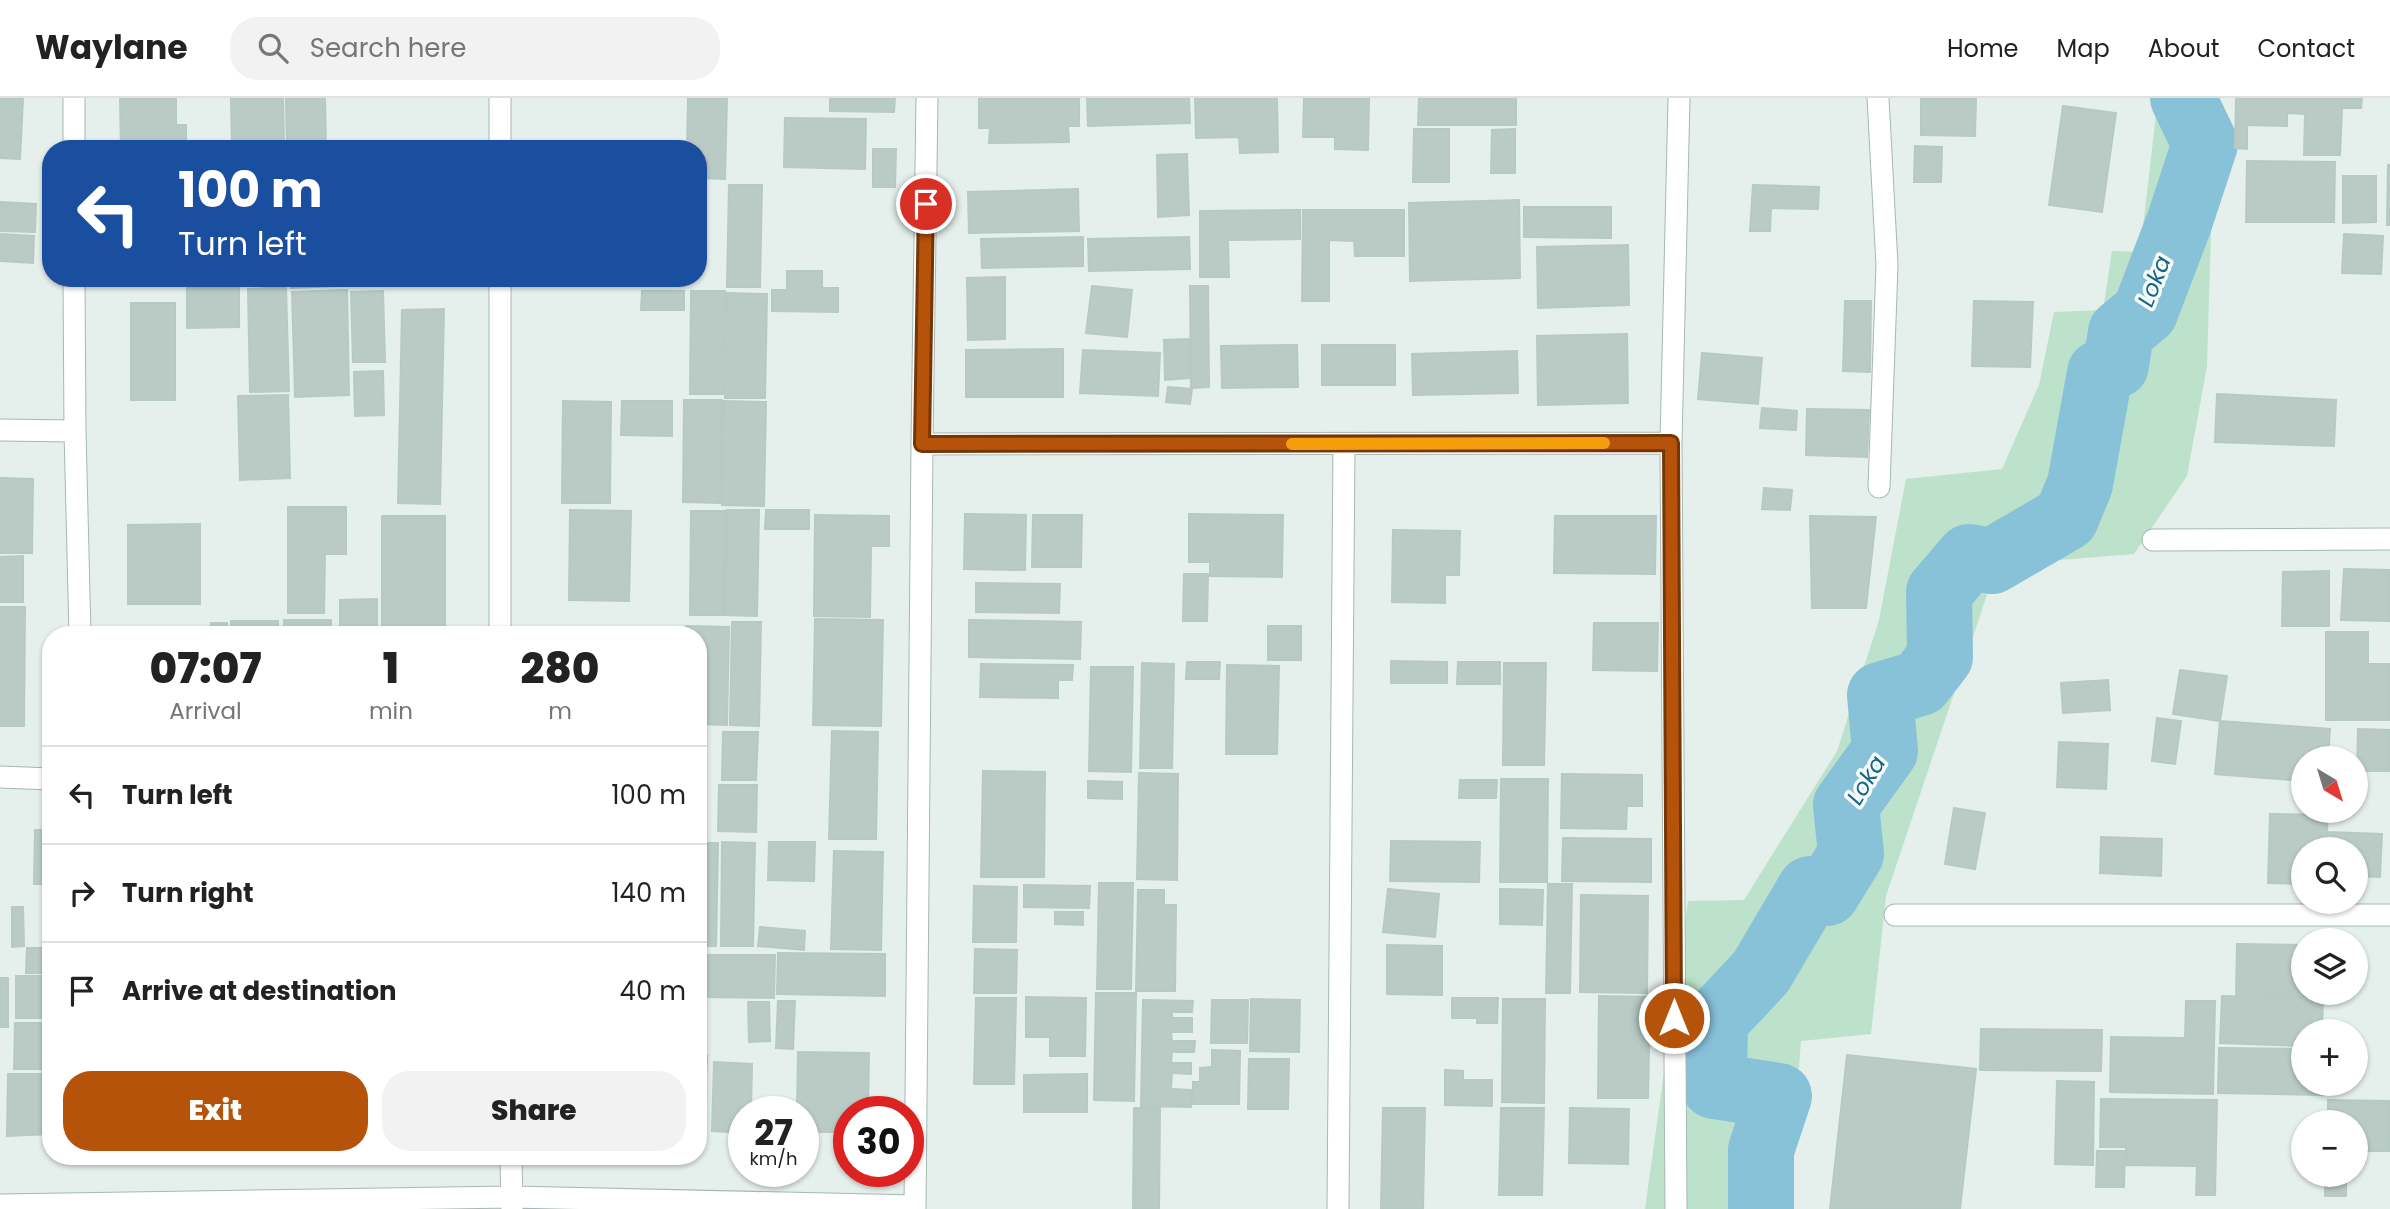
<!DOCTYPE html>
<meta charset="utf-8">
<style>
body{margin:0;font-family:Poppins,sans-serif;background:#f2f2f2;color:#222;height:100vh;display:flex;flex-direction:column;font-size:26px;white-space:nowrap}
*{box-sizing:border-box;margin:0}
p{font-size:23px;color:#767676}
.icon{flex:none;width:38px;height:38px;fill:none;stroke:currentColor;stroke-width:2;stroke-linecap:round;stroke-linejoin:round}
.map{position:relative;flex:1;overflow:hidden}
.sheet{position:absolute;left:42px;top:528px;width:665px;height:539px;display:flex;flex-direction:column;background:#fff;border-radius:28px;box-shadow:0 2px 5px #0004}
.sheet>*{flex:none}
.hud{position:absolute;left:42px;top:42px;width:665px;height:147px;border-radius:28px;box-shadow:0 2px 5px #0004;background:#1a4fa0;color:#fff;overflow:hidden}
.needle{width:46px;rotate:142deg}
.buttons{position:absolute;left:2291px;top:648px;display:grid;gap:14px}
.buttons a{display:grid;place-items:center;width:77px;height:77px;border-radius:50%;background:#fff;box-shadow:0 2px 5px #0004;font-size:35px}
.speed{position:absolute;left:728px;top:998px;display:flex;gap:14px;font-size:35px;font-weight:700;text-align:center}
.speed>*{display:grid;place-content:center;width:91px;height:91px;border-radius:50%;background:#fff;box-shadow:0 2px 5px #0004;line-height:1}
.speed small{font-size:18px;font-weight:400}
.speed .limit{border:10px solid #d22;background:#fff;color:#111}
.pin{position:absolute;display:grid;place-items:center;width:60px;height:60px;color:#fff;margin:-30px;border:4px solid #fff;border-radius:50%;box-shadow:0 2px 7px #0007}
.me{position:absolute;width:77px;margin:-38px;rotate:0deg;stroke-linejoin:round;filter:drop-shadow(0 0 5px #0008)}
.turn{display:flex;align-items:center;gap:24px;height:147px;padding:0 21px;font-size:32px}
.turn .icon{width:91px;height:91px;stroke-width:2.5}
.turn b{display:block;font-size:49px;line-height:60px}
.eta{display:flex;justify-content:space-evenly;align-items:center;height:119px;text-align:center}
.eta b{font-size:42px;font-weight:800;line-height:49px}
.action{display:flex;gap:14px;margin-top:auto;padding:14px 21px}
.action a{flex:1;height:80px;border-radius:28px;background:#b45309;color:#fff;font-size:28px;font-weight:800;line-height:80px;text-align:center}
.action a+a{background:#f2f2f2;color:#222}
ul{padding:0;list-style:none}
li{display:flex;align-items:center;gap:21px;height:98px;padding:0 21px;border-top:2px solid #e0e0e0}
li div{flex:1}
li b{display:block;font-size:26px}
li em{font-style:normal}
header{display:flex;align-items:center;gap:42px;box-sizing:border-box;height:98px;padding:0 35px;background:#fff;border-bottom:2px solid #e0e0e0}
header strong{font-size:33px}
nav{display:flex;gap:38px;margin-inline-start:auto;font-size:24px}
.search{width:490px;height:63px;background:#f2f2f2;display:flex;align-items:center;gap:18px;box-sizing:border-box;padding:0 24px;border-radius:28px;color:#767676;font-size:26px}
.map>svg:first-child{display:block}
.green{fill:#bce2cb}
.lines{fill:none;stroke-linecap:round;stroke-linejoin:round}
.river{stroke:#88c2d9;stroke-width:66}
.building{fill:#bacbc6;stroke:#b6cac4;stroke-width:2}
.minor-casing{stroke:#a6b8b5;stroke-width:23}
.minor{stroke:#fff;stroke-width:21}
.route-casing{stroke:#753606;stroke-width:18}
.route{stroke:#b45309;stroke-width:12}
.slow{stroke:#f59e0b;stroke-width:12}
.labels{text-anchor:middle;stroke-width:7;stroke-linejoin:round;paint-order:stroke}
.water-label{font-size:23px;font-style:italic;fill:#146587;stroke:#f6fbf9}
</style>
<header>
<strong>Waylane</strong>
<div class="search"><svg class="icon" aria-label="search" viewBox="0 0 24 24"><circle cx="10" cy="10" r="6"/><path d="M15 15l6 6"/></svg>Search here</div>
<nav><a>Home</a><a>Map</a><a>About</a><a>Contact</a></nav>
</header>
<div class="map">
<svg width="2390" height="1111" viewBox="0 0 2390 1111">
<rect width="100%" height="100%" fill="#e5efec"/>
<path class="green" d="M2158,0H2215L2207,268L2187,378L2134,456L1997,467L1886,798L1871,936L1801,943L1788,1111H1645L1688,803L1744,802L1837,653L1879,522L1906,381L2002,371L2039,287L2054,214L2103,212L2112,153L2140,154Z"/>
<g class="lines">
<path class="river" d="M1761,1111V1052L1779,998L1714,988L1715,923L1761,874L1810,791L1827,795L1851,756L1846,707L1885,653L1880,597L1920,585L1940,559L1939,494L1969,459L1992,463L2066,420L2080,386L2100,275L2116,267L2121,234L2145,214L2179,125L2205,46L2183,0"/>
</g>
<path class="building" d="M0,0H23L20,61L0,60Z
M120,0H176V27H186V51H121Z
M231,0H283L284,48L232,49Z
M286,0H325L326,51H287Z
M688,0H727L725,81L698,80V51H687Z
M830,0H895L894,14L830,13Z
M979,0H1079V28H1068L1069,44L989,45L990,30H979Z
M1087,0H1189L1190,25L1088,28Z
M1195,0H1277L1278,54L1240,55L1239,39L1196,40Z
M1304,0H1369L1368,52L1335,51V39H1303Z
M1419,0H1516V27H1418Z
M1921,0H1976L1975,38L1921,37Z
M2236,0H2362L2361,10H2342L2340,57H2304L2305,16L2287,15V28L2247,27V51L2235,50Z
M2063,8L2116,15L2102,114L2049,107Z
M785,20L866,21L865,71L784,69Z
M1414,31H1449V84H1413Z
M1515,31V75H1491L1492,32Z
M1915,48L1942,49L1941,84H1914Z
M873,51H896L895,89H873Z
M1187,56L1189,117L1158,119L1157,57Z
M2247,63L2335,64L2334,124H2246Z
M2388,67H2390V127H2387Z
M2343,78H2376V124L2343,125Z
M729,87H762L760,189H727Z
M1753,87L1819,89L1818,111L1771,110L1770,133H1750Z
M1078,91L1079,133L969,135L968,94Z
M1519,102L1520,180L1410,183L1409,105Z
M0,104L36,106L35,134L0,133Z
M1524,109H1611V140L1524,139Z
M1300,112V141L1228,142L1229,179H1200V113Z
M1303,112H1404V158H1355L1354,143L1329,142V203H1302Z
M0,136L34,138L33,165L0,163Z
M2344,136L2383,138L2381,176L2342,175Z
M1083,139V168L982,170L981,141Z
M1189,139L1190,171L1089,173L1088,141Z
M1628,147L1629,207L1538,210L1537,149Z
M787,173H822V190H838V214L772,213V192H787Z
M1005,179V241L968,242L967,180Z
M291,180H338V188L291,190Z
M344,180H384V188L344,187Z
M388,180H447V186L388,183Z
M601,180H652V182Z
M187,187H239V229L187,230Z
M1092,188L1132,192L1127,239L1086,235Z
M1190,188H1208L1209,289L1191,290Z
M286,189L289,293L250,294L248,191Z
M347,192L349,297L295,299L292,194Z
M383,193L385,264H353L351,194Z
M642,193H684V212H641Z
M691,193H725L723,296H690Z
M727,195L767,196L765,300H725Z
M1845,203H1871L1870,274L1843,273Z
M1974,203L2033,204L2030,269L1972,268Z
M131,205H175V302H131Z
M444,211L440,406L398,405L402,212Z
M1627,236L1628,305L1538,307L1537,238Z
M1189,241L1190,280L1165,282L1164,242Z
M1297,247L1298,289L1222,290L1221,248Z
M1322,247H1395V287H1322Z
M1063,251V299H966V252Z
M1083,252L1160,255L1158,298L1080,295Z
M1517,253L1518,295L1413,297L1412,256Z
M1702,255L1762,260L1758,306L1698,301Z
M383,273L384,317L355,318L354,274Z
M1168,289L1192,291L1190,306L1166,304Z
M2217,296L2336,302L2334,348L2215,344Z
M288,297L290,380L240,382L238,298Z
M684,302H722L720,405L683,404Z
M563,303L611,304L610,405H562Z
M622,303H672V338L621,337Z
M724,303L766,304L764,408L722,407Z
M1762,310L1797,313L1796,332L1760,330Z
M1807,311L1869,312L1867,359L1806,357Z
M0,380L33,381L32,455H0Z
M1764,390L1792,392L1790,412L1762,411Z
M288,409H346V456H325L324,515H288Z
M570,412L631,413L629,503L569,502Z
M727,412H759L757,518L725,517Z
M766,412H809V431H765Z
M691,413H725L724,517H690Z
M965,416L1026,417L1025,472L964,471Z
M1189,416L1283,417L1282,479L1210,478V464H1189Z
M815,417L889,418V448H871L870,519L814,518Z
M1033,417H1082L1081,469H1032Z
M382,418H445V537H382Z
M1555,418H1656L1655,476L1554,475Z
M1810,418L1876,419L1866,510H1812Z
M200,426V506H128V427Z
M1393,432L1460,433L1459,477H1445V505L1392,504Z
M23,458V504H0V459Z
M2344,471L2390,472V523L2341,522Z
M2329,473V528H2282L2283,474Z
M1184,476H1208L1207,523H1183Z
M976,485L1060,486L1059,515L976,514Z
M377,501V532H340V502Z
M0,509H25L24,628H0Z
M815,521L883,522L881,628L813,627Z
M284,522H331V537H284Z
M969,522L1081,524L1080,561L969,559Z
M231,523H278V537H231Z
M732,524H761L759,628L730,627Z
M211,525H227V537H211Z
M1594,525H1658L1657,573L1593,572Z
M686,528L729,529L727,627L698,626V537H685Z
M1268,528H1301V562H1268Z
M2326,534H2368V566H2390V622H2326Z
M1391,563L1447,564V585H1391Z
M1187,564H1220L1219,581H1186Z
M1458,564H1500V586H1457Z
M1142,565L1174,566L1172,670H1140Z
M1504,565H1546L1544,667H1503Z
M981,566L1073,567L1072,582H1058V600L980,599Z
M1227,567L1279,568L1277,656H1226Z
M1091,569H1133L1131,674L1089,673Z
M2180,572L2227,578L2220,623L2173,616Z
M2108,582L2110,612L2063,615L2061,585Z
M2157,620L2181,623L2175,666L2152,663Z
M2220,623L2330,631L2328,660H2303V683L2215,676Z
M2358,631L2390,632V673H2357Z
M832,633L878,634L876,741H829Z
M723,634H758L756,682H722Z
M2059,644L2108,646L2106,691L2057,689Z
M983,673L1045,674L1044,779H981Z
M1139,675L1178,676L1177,782L1137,781Z
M1562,676L1642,677V708H1627L1626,731L1561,730Z
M1501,681H1548L1547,784H1500Z
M1460,682H1497L1496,700H1459Z
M1088,683L1122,684V701L1088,700Z
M719,687H757L756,734L718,733Z
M1954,710L1985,715L1975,771L1945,766Z
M2270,716L2328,717L2327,734L2382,736L2380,779L2356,778V751H2303V786L2268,785Z
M35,732H51V786H34Z
M2101,739L2162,741L2161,778L2100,775Z
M1563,740L1651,741V784L1562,783Z
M1391,743L1480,744L1479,784L1390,783Z
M722,744L755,745L753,848H721Z
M769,744H815L814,783L768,782Z
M698,745H718L716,848H698Z
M834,753L883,754L881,852L831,851Z
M1099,785H1133L1131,891H1097Z
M1548,786H1572L1570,895H1546Z
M1024,787L1090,788L1089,810L1024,809Z
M974,788L1017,789L1016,844H973Z
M1388,791L1439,796L1435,839L1383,834Z
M1500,791L1543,792L1542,827L1500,826Z
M1138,792H1164V807H1176L1175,893H1136Z
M1581,797L1648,798L1647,895L1580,894Z
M12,809H23L24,848L12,849Z
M1055,814H1083V827L1055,826Z
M760,829L805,833L804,852L758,848Z
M2237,846L2303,847V894H2325V899L2236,898Z
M1387,847L1442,848V897L1387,896Z
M27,850H51V875H26Z
M975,851L1017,852L1016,895H974Z
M778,855L885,856V898L777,896Z
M698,857H775L774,900L698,899Z
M16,878H51V920H16Z
M0,880H8V929H0Z
M1096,895H1136L1134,1003L1094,1002Z
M1599,898L1650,899L1648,1000H1598Z
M2222,898L2323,901L2322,933H2303V948L2220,945Z
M1026,899L1086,900L1085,958H1050V939H1026Z
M976,900H1016L1014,986H974Z
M1452,900H1498L1497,925H1477V920H1452Z
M1251,901L1300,902L1299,954L1250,953Z
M1503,901H1545L1544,1005L1502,1004Z
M1143,902L1193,903L1192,914H1172V920H1192V934H1171L1172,943H1195L1194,954H1172L1171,965H1191V976L1172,975L1171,991L1191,992V1009L1141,1008Z
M1212,902H1248L1247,945H1211Z
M778,903H795L793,951L776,950Z
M2186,903H2215L2213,996L2110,994L2111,939L2185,940Z
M748,904H769L770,943L749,944Z
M15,925H51V971H14Z
M1981,931L2102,932L2101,973L1980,972Z
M2219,950L2303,951V985H2324L2323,997L2218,995Z
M1212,952L1240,953L1239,1006H1193V984H1200V970L1212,969Z
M798,954L869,955L868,1013H849V1034H803V1013H797Z
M1847,957L1976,971L1960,1111H1830Z
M698,958H707L704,1031H698Z
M1249,961H1289L1288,1011H1248Z
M714,964L752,966L751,1013H744V1035L712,1033Z
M1445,972L1463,973V982H1492V1008L1445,1007Z
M8,976H51V1036L7,1038Z
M1087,976V1014H1024V977Z
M2057,983L2094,984L2093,1067L2055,1066Z
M2101,1001L2217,1002L2215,1097H2196L2197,1068L2126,1067V1049H2100Z
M2328,1002L2390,1003V1053H2356V1024H2328Z
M1134,1010H1160L1159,1111H1133Z
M1383,1010H1425L1423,1111L1381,1110Z
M1501,1010H1544L1542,1097H1499Z
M1570,1010L1629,1011L1628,1066L1569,1065Z
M2097,1053H2125L2124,1089H2096Z
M2356,1054H2365V1065H2356Z
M2325,1076H2346V1098H2325Z"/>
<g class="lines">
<g class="minor-casing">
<path id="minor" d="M74,0V51
M1878,0L1887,167L1879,389
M500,51V0
M74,180L75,333L80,537
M0,332L75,333
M922,346L1671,345
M2153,442L2390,441
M500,537V180
M0,679L51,681
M1895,817H2390
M511,1059L512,1111
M0,1107L512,1099L915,1108
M915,1111L922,346L927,0
M1338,1111L1344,346
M1676,1111L1671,345L1679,0"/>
</g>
<use href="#minor" class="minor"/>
</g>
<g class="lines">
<g class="route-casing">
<path id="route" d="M926,106L922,346L1671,345L1674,920"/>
</g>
<use href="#route" class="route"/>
<path class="slow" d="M1292,346L1604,345"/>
</g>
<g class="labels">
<g class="water-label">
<text transform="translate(2154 183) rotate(-68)" y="8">Loka</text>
<text transform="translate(1866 682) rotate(-59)" y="8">Loka</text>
</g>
</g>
</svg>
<div class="buttons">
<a><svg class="needle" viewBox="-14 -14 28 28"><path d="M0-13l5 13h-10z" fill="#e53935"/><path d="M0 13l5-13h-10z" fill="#767676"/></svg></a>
<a><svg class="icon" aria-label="search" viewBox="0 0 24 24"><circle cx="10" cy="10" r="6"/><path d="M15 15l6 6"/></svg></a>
<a><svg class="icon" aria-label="layers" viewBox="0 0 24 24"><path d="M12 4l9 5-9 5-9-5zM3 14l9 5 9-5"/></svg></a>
<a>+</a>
<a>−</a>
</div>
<div class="speed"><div>27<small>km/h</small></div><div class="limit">30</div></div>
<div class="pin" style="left:926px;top:106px;background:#d93025"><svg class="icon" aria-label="arrive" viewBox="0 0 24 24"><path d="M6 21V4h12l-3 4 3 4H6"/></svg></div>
<svg class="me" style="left:1674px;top:920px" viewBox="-20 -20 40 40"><circle r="17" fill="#b45309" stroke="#fff" stroke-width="3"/><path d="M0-11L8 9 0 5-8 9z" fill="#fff"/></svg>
<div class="hud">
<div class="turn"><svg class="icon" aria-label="left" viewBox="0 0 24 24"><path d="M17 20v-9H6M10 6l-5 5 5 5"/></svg><div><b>100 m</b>Turn left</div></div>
</div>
<section class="sheet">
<div class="eta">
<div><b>07:07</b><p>Arrival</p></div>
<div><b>1</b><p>min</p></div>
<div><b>280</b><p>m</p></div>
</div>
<ul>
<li><svg class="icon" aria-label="left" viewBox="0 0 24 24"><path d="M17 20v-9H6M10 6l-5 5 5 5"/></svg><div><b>Turn left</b></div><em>100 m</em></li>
<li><svg class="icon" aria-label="right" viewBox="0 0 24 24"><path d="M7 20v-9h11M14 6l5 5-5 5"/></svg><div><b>Turn right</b></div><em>140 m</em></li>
<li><svg class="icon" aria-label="arrive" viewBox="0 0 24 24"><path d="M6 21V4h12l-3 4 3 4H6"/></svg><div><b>Arrive at destination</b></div><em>40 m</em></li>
</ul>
<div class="action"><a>Exit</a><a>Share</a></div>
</section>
</div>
